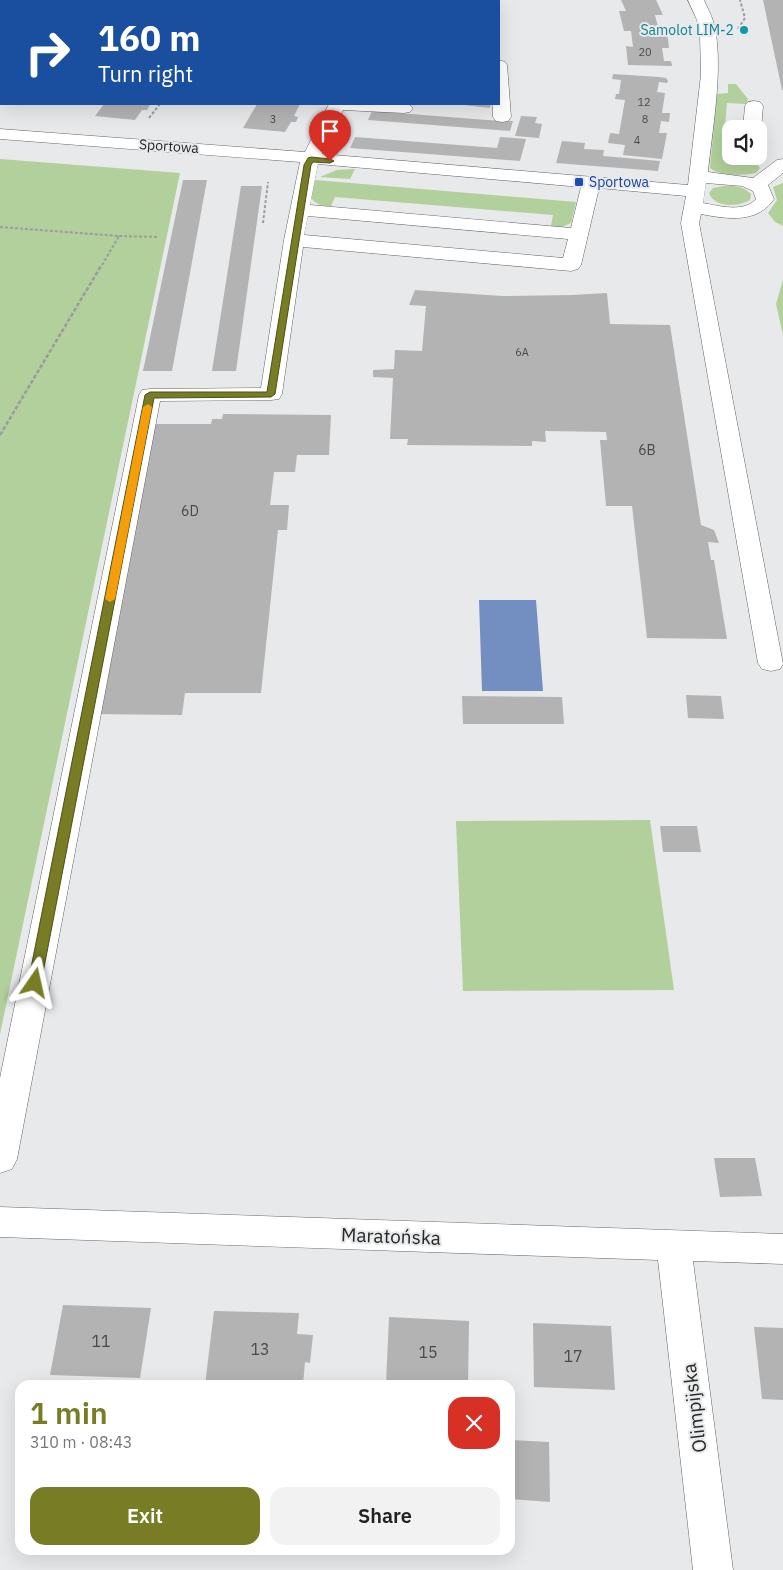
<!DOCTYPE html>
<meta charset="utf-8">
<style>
body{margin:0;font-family:"IBM Plex Sans",sans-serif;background:#f2f2f2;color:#222;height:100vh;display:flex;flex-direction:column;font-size:19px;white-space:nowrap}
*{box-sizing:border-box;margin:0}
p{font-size:16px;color:#767676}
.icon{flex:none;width:28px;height:28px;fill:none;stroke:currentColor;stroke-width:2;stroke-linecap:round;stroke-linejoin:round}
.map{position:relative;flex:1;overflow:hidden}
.side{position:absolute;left:15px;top:1380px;width:500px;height:175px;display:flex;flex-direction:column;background:#fff;border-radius:15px;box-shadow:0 5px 20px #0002}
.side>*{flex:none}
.hud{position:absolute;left:0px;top:0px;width:500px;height:105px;box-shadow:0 5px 20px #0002;background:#1a4fa0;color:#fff;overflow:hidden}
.controls{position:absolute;left:722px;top:120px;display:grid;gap:10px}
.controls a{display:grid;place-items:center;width:45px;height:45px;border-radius:10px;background:#fff;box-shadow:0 5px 20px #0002;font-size:25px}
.pin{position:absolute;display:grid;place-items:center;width:42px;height:42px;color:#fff;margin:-51px -21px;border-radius:50% 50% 50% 0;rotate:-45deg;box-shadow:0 0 5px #0007}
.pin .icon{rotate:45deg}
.me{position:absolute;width:55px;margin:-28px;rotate:11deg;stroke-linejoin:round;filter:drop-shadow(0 0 4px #0008)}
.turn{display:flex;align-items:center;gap:18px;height:105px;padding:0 15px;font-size:22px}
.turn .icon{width:65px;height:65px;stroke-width:2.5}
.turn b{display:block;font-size:35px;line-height:42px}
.round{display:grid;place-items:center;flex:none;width:52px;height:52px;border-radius:15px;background:#f2f2f2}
.summary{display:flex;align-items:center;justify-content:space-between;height:85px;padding:0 15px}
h1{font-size:30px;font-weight:600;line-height:38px;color:#777c25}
.action{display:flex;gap:10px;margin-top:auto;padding:10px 15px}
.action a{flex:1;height:58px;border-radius:15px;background:#777c25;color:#fff;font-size:20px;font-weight:600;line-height:58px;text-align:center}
.action a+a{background:#f2f2f2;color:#222}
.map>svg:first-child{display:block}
.green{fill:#b1d09b}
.water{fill:#738fc1}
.building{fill:#b4b3b4}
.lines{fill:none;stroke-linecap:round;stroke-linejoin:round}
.minor-casing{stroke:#626364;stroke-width:1}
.path-far1{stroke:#9b9c9d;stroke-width:2;stroke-dasharray:3 2;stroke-linecap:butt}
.path{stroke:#9b9c9d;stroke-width:2.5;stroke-dasharray:4 2;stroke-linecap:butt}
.minor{fill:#fff;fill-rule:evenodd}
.route{fill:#777c25;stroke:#4d5118}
.slow{fill:#f59e0b}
.culture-dot{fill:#0f9aa8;stroke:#e8e9ea;stroke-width:2}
.transit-dot{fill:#1a4fb4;stroke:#e8e9ea;stroke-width:2}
.labels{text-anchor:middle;stroke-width:4;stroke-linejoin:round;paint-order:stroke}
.far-number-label{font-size:11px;fill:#4a494a}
.far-culture-label{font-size:14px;fill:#0d838f;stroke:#e8e9ea;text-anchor:end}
.far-street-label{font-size:14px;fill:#262627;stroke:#e8e9ea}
.far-transit-label{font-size:14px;fill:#164399;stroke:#e8e9ea;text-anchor:start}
.number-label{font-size:14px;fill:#4a494a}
.near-number-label{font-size:16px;fill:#4a494a}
.near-street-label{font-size:19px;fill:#262627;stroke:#e8e9ea}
</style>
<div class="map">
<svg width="783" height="1570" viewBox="0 0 783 1570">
<rect width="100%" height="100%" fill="#e8e9ea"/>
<path class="green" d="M728,84H736L748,99L746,104L727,103L723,150L731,151V156H751L760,168L756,173C744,176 719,176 710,168L717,94L728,93Z
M0,159L180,173L0,1034Z
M355,169L350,179L320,177L337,170Z
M315,180L576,202L571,223L562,227L551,226L553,215L335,197L331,206C323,206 316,205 311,198Z
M783,183V226L775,222L768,213L777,200L773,187Z
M723,186C733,185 743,186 751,194L750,200C739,207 714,208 709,193L713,188Z
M783,280V335L776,304Z
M650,820L674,990L463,991L456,821Z"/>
<path class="water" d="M479,600H536L543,691H482Z"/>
<path class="building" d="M621,0H656L663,15H655L657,23L660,31H667L669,48H662L664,61H671L672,66L628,65L626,46L633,47L631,31H624L619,11H626Z
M763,0H783V90H782Z
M613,74L659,77L666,78L668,81L667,83L659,82L657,92L665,93L662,113H670L669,122L661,121L659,133H667L662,159L623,155L625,145L608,143L610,133L619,134L625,100L615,99L616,94H619L621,80L612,79Z
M104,104H146L150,105L147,110H142L135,120L95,116Z
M257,104H300L294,116L298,117L296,122H291L285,132L243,128Z
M455,104H491L490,108Z
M372,111L487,120L513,121L510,131L368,120Z
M521,116L537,117L535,123L542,124L539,138L515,136Z
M355,137L497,148L500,137L526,139L520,161L350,148Z
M562,141L585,143L584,149L604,150L603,156L660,161L658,171L556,163Z
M183,180H207L172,371H143Z
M241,186H262L236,371H212Z
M415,290L502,296L572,295L607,293L610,324L670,325L701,525L714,530L719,543L708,542L711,560H714L727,639L647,638L632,506H606L600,440H607L606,432L545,431L546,442L532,441V446L407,445L408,439H390L393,378L373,377V370L394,369L395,350L422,351L426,306L409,305Z
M223,414L331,415L329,455H297L295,472H274L270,505H289L287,530H278L261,693H185L182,715L94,714L152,424H211L212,419H222Z
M686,695L721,696L724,719L688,718Z
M462,696L562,697L564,724H463Z
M660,826H697L701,852H663Z
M714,1158H755L762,1196L720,1197Z
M63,1305L151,1308L140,1378L50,1375Z
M214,1311L299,1313L297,1334L313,1335L310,1363L305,1362L303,1385H247V1381L232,1380V1385H205Z
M389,1317L469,1321L468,1385L386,1384Z
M533,1323L611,1326L615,1390L534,1387Z
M754,1327L783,1328V1400L762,1399Z
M510,1440L549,1442L550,1502L510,1499Z"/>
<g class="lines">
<g class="minor-casing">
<path id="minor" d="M356,0H372L373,1H357Z
M688,0H704C707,7 711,14 713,21C725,61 712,131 708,172L753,178L777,160L783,159V173L768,185L774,199C757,224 727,219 701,214L699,223L783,664L780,669L771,671L762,669L758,663L681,223L686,196L599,188L581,265L578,269L571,271L303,247L282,394L279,399L271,400L160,401L17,1159L12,1169L0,1173V1078L139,395L142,390L150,389L261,388L284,240L300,162L0,139V129L305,152L329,104H408L413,108L410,112L404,113L343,110L322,154L688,185L701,75L700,34L697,20ZM318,164L581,187L571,228L310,205ZM706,183L742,186L753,191L756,199C744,213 719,206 703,203ZM308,216L568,239L563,258L304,235Z
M1,15V25L0,26V16Z
M499,60L505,62L507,65L511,117L508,121L502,122L496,121L493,117V104H499Z
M754,101L760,102L763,106L761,129L759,132V129H743L745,106L748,102Z
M0,1207L783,1234V1264L693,1261L733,1570H693L658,1260L0,1237Z"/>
</g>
<path class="path-far1" d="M738,29L745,18L740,0
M149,118L160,104
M263,223L268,182
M0,227L119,236L101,267
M119,236L159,237"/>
<path class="path" d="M0,435L101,266"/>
<use href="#minor" class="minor"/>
</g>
<path class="route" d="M311,157L330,159L334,161L330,163L313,162L311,165L275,394L271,397L154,398L41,983L39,986H30L28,983L145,395L150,392H267L304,165L308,158Z"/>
<path class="slow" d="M148,404L152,407L115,599L110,602L105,599L143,407Z"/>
<circle class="culture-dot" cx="744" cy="30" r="5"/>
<rect class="transit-dot" x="574" y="177" width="10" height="10" rx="2.5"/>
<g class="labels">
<g class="far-number-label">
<text x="645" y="56">20</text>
<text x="644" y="106">12</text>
<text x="273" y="123">3</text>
<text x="645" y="123">8</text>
<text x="637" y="144">4</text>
<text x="522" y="356">6A</text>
</g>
<g class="far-culture-label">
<text x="734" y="35">Samolot LIM-2</text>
</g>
<g class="far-street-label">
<text transform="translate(169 146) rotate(4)" y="5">Sportowa</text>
</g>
<g class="far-transit-label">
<text x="589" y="187">Sportowa</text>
</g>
<g class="number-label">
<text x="647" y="455">6B</text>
<text x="190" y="516">6D</text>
</g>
<g class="near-number-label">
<text x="101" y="1347">11</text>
<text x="260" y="1355">13</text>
<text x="428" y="1358">15</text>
<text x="573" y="1362">17</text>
</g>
<g class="near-street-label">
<text transform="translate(391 1236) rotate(2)" y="7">Maratońska</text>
<text transform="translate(694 1408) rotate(-97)" y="7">Olimpijska</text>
</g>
</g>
</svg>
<div class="controls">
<a><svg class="icon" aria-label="sound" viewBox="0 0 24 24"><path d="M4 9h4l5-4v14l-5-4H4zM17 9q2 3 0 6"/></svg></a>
</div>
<div class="pin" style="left:330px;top:161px;background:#d93025"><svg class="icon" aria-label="arrive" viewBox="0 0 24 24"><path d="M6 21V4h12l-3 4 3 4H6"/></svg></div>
<svg class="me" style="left:35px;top:983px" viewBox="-20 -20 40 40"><path d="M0-17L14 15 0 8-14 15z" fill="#777c25" stroke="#fff" stroke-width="4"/></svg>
<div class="hud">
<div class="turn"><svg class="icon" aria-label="right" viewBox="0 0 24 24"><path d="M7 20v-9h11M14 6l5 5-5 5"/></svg><div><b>160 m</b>Turn right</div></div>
</div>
<section class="side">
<div class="summary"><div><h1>1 min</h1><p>310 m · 08:43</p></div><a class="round" style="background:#d93025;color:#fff"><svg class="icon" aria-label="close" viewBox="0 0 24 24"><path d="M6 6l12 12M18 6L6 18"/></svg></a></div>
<div class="action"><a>Exit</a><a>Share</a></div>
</section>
</div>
